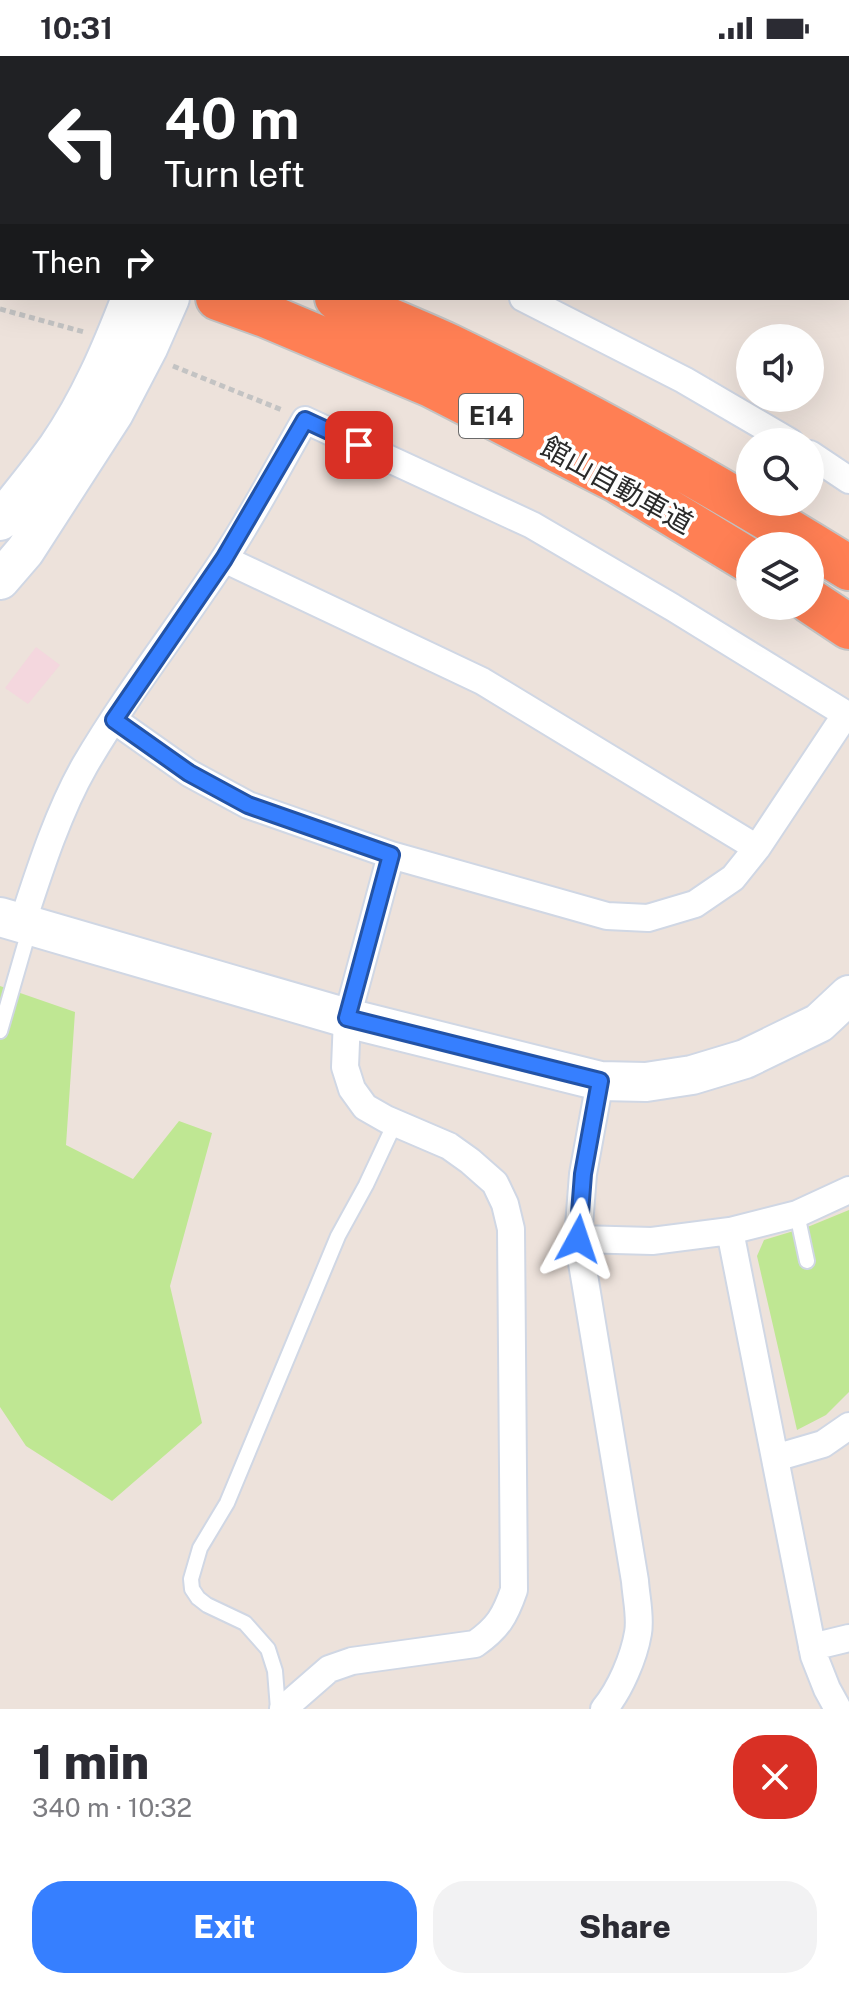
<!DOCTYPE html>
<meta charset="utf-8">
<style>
body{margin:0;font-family:"Public Sans","Noto Sans JP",sans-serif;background:#f2f2f3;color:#2b2b33;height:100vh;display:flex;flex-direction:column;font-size:30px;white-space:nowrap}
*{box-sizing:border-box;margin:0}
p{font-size:26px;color:#7c7c81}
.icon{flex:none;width:44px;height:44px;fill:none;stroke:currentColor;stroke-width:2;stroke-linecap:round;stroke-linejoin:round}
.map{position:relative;height:1653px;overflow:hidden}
.side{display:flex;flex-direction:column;background:#fff;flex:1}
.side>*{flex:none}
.top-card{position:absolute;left:0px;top:0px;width:850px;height:244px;box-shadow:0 8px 32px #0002;background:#202124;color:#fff;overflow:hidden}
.fabs{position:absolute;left:736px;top:268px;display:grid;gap:16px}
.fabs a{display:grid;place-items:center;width:88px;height:88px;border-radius:50%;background:#fff;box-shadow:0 8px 32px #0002;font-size:40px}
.pin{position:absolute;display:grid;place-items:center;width:68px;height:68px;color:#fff;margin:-34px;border-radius:16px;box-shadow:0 4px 12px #0006}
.me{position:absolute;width:88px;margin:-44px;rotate:5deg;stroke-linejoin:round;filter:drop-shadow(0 0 6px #0008)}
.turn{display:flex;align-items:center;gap:28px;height:168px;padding:0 32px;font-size:36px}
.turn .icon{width:104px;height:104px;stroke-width:2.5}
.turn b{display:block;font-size:56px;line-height:68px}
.then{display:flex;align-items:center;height:76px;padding:0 32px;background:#0003;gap:16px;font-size:30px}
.round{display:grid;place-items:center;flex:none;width:84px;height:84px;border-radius:32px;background:#f2f2f3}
.overview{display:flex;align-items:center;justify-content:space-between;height:136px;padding:0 32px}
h1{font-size:48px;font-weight:800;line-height:60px}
.action{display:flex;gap:16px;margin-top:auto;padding:16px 32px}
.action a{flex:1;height:92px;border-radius:32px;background:#367fff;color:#fff;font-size:32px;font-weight:800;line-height:92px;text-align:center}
.action a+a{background:#f2f2f3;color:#2b2b33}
.status{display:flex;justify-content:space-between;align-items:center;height:56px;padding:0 40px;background:#fff;direction:ltr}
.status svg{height:22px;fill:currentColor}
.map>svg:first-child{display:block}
.medical{fill:#f4d7de}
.green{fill:#bfe793}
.building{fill:#c8bfba;stroke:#8c8682;stroke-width:2}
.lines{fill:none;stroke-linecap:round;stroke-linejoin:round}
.lane-casing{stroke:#d0d7e4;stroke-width:18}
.street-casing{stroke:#d0d7e4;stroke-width:30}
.secondary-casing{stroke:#d0d7e4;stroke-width:42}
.highway-casing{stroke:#c3c3c3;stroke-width:48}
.path{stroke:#c3c3c3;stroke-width:5;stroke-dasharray:6 4;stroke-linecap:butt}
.lane{stroke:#fff;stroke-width:14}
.street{stroke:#fff;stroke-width:26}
.secondary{stroke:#fff;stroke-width:38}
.highway{stroke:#ff7f54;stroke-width:44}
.route-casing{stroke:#2353a6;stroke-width:20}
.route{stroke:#367fff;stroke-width:14}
.labels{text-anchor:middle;stroke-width:7;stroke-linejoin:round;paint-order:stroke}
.shield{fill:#fff;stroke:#6a6a6a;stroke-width:2}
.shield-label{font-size:26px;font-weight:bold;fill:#2a2a2a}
.street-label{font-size:28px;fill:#2a2a2a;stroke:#fff}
</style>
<div class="status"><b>10:31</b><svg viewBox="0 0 49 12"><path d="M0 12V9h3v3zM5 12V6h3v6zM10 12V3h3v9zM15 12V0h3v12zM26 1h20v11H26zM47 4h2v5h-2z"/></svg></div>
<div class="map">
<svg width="849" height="1653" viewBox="0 0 849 1653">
<rect width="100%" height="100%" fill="#ede2db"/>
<path class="medical" d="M36,591L60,609L28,648L5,632Z"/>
<path class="green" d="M0,930L75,956L66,1089L133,1123L179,1065L212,1077L170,1230L202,1367L112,1445L26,1390L0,1351Z
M849,1154V1336L826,1359L797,1374L757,1200L764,1184L810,1170Z"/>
<path class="building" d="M262,0H342L348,2H261Z"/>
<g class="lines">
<g class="lane-casing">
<path id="lane" d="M0,975L30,871
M797,1158L807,1205
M278,1653L275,1615L268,1593L245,1567L207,1549L198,1542L192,1533L191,1523L200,1492L227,1447L338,1180L366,1129L395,1067"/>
</g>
<g class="street-casing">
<path id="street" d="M823,0L825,2
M63,2V0
M432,2L433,0
M848,19L849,20
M0,47H2
M848,226L849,227
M523,242L684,324L790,386
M810,398L849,424
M224,503L482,625L757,792
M114,664L189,717L248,749L391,799L607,860L648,862L695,848L733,822L757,792L846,658
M22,868C39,816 58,756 85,709C126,639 177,574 222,506C252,461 278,411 305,364L532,469L672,551L849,660
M600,1025L583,1118L578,1183L635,1525C636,1541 641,1561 638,1577C634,1601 620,1634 604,1653
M730,1175L814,1600L827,1633L838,1653
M578,1183L652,1185L730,1175L797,1158L849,1134
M775,1402L823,1388L849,1370
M812,1591L849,1582
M283,1653L329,1613L352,1605L475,1588C498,1572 505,1560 514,1534L511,1173L505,1148L495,1127L470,1105L449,1090L386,1063L365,1051L352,1033L345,1011L347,962L391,799"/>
</g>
<g class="secondary-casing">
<path id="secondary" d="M212,2V0
M252,2L253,0
M0,465C19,441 39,417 57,392C89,346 111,294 131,242
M0,524L25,495L114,357L148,292L170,242
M0,861L347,962L600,1025L646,1026L692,1019L745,1003L819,967L849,939"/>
</g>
<g class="highway-casing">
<path id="highway" d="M0,130L2,131
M0,171L2,172
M218,242L265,259L431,329L618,425L750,505
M337,242C374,258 412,273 449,290C586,356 719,431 849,512
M810,545L849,571"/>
</g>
<path class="path" d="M0,253L84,276
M173,310L282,354"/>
<use href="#lane" class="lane"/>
<use href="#street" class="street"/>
<use href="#secondary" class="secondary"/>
<use href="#highway" class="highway"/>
</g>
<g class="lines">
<g class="route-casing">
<path id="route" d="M359,389L305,364L224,503L114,664L189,717L248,749L391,799L347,962L600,1025L583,1118L578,1183"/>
</g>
<use href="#route" class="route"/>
</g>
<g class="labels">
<rect class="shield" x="459" y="338" width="64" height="44" rx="6"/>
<g class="shield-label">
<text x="491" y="369">E14</text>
</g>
<g class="street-label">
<text transform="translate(617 429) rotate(29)" y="10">館山自動車道</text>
</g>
</g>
</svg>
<div class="fabs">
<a><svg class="icon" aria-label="sound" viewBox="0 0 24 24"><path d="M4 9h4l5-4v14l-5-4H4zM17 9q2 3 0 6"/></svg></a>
<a><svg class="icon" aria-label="search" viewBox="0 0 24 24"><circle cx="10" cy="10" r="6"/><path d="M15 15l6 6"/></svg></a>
<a><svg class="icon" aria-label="layers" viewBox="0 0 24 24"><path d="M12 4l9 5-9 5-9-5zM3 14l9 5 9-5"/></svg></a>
</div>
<div class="pin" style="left:359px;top:389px;background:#d93025"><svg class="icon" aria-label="arrive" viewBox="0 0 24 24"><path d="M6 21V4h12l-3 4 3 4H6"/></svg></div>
<svg class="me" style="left:578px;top:1183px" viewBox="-20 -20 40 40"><path d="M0-17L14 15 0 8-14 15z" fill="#367fff" stroke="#fff" stroke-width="4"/></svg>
<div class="top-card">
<div class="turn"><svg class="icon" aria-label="left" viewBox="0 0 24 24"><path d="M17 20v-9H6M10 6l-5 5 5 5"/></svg><div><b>40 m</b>Turn left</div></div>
<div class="then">Then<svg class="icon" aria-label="right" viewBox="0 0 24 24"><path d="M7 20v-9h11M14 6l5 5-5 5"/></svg></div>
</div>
</div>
<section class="side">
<div class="overview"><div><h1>1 min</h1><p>340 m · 10:32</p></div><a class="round" style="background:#d93025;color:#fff"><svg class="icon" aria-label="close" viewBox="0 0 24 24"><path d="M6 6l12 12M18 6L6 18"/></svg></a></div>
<div class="action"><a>Exit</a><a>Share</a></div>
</section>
